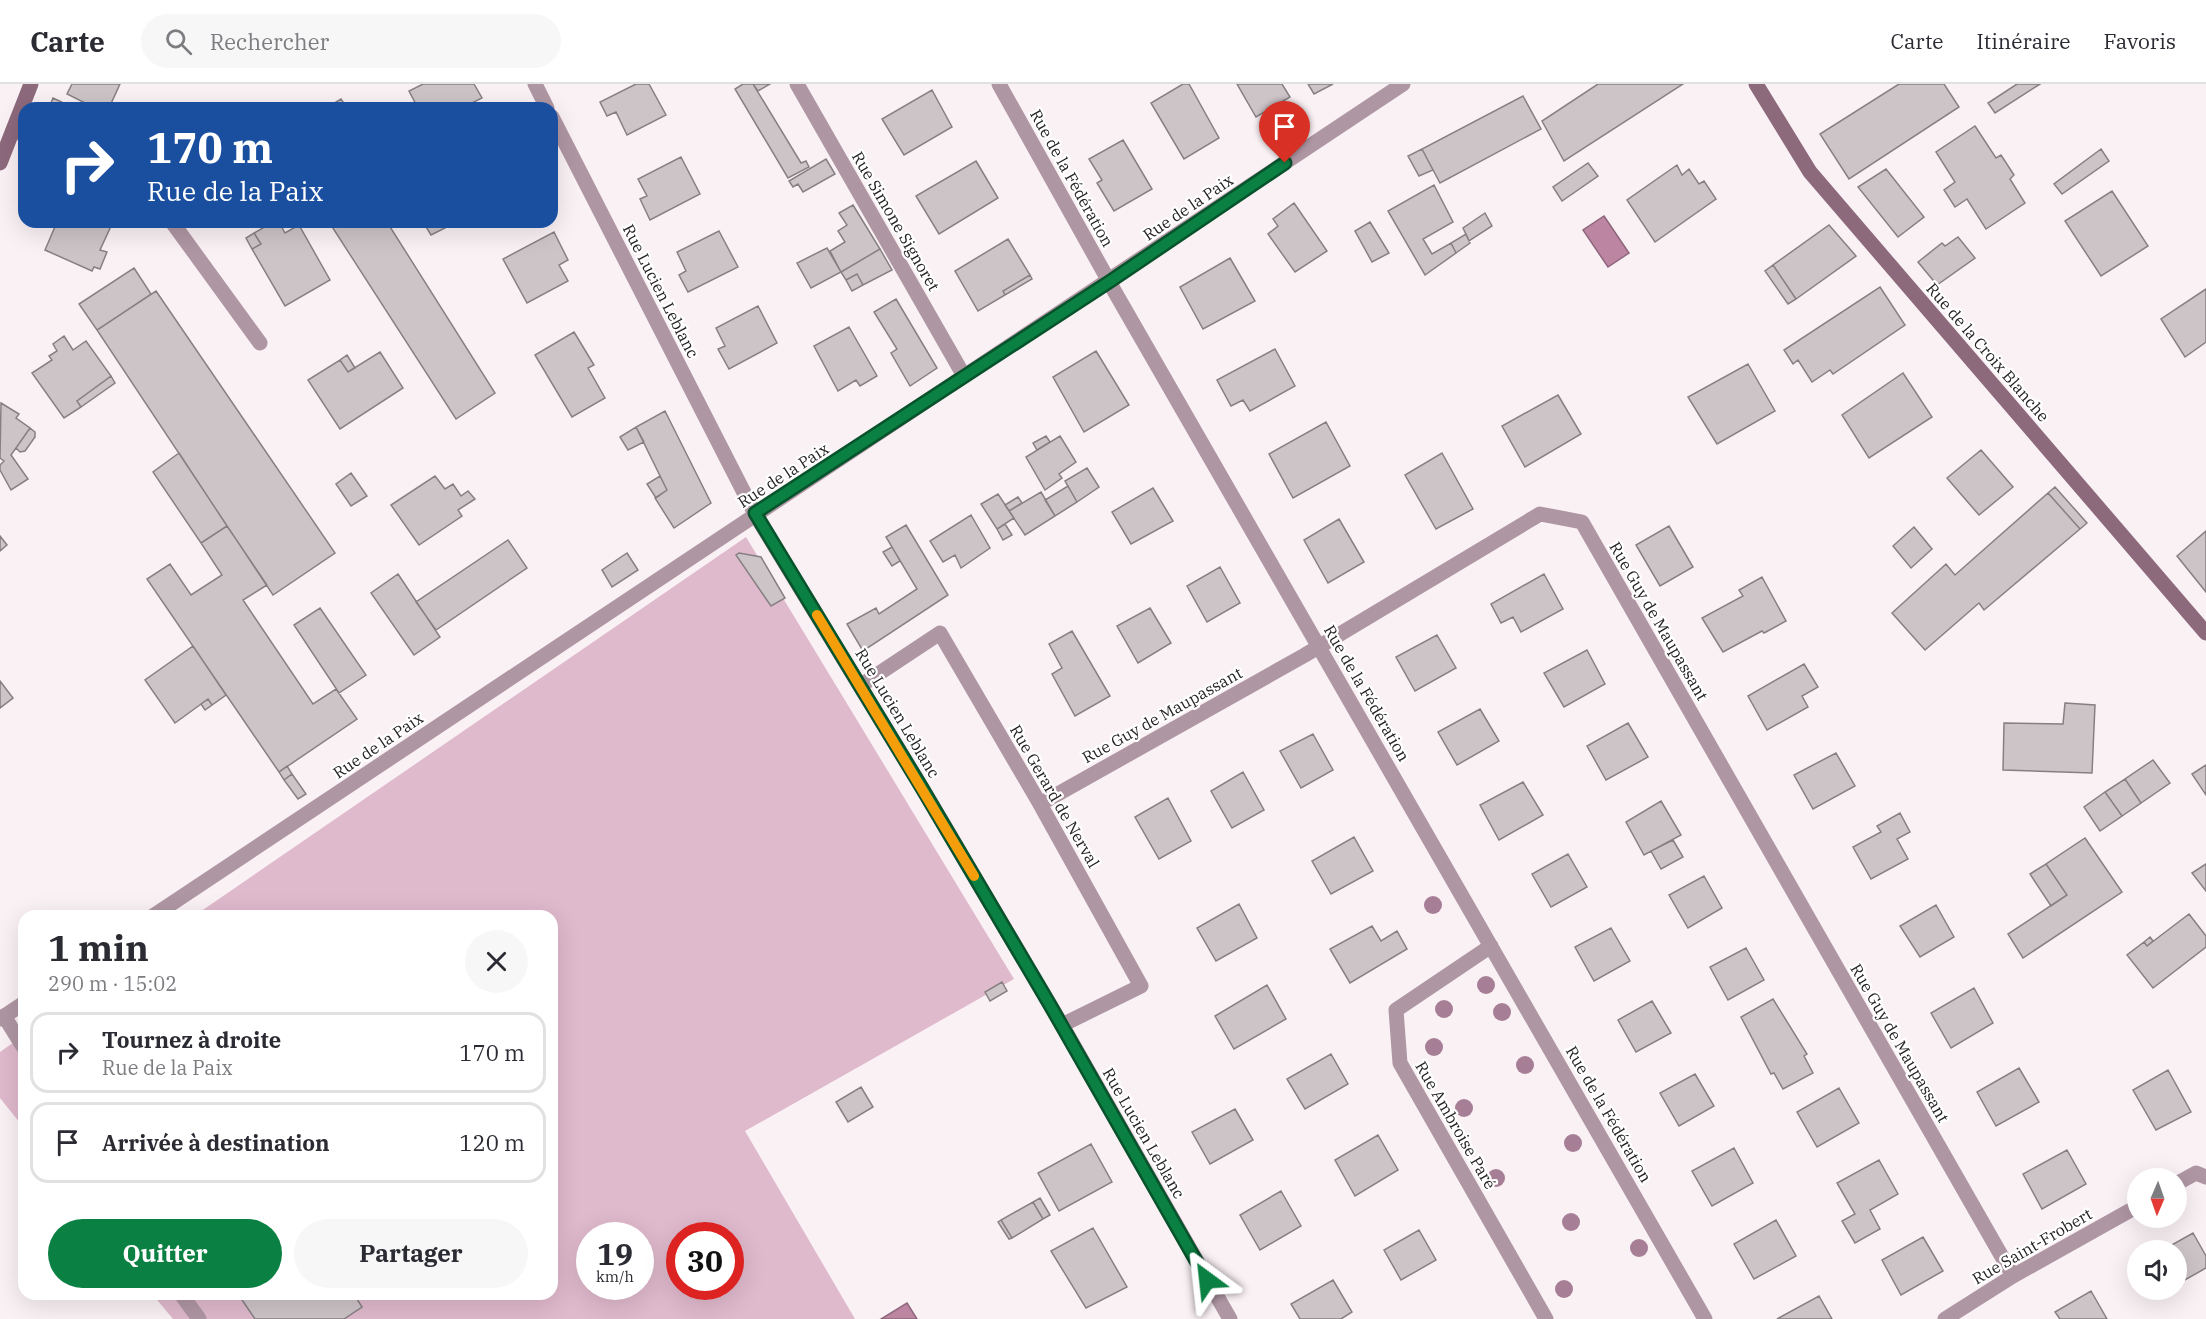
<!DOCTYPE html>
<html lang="fr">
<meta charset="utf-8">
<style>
body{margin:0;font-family:"IBM Plex Serif",serif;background:#f7f7f7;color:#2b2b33;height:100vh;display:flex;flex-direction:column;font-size:22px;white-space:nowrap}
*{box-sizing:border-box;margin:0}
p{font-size:20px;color:#7c7c81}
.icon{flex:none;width:33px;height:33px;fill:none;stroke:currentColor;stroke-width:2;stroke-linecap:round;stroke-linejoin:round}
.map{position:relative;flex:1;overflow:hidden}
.details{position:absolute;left:18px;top:826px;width:540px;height:390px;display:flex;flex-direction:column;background:#fff;border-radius:18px;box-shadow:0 6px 24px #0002}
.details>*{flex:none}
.guide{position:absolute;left:18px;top:18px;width:540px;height:126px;border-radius:18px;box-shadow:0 6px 24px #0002;background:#1a4fa0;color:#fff;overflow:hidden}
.needle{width:39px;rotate:182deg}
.controls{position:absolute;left:2127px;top:1084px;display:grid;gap:12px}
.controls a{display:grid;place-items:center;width:60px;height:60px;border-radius:50%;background:#fff;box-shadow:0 6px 24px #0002;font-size:30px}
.speed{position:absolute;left:576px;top:1138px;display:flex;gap:12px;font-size:30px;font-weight:700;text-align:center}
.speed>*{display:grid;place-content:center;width:78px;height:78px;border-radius:50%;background:#fff;box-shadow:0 6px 24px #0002;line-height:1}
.speed small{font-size:15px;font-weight:400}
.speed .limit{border:9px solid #d22;background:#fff;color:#111}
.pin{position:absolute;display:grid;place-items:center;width:51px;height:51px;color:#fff;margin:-62px -26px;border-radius:50% 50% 50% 0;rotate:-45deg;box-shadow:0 0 6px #0007}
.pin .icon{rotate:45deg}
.me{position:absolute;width:66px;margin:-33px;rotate:330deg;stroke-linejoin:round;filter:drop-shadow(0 0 4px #0008)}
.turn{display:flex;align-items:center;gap:21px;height:126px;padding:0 30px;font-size:27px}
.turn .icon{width:78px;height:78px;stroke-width:2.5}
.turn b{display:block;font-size:42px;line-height:51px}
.round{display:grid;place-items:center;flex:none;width:63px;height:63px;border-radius:32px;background:#f7f7f7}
.summary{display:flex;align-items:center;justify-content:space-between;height:102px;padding:0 30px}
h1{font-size:36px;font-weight:800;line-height:45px}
.button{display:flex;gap:12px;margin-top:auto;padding:12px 30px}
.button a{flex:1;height:69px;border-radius:36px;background:#0b8043;color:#fff;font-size:24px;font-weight:800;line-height:69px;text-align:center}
.button a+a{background:#f7f7f7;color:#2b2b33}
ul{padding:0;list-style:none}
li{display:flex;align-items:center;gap:18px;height:81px;margin:0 12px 9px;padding:0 18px;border:3px solid #e1e1e2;border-radius:18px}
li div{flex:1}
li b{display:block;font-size:22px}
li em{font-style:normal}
header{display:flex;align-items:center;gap:36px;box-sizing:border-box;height:84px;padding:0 30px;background:#fff;border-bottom:2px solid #e1e1e2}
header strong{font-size:28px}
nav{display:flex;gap:33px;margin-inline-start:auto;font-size:21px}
.search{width:420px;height:54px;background:#f7f7f7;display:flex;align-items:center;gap:15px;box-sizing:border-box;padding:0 21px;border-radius:33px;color:#7c7c81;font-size:22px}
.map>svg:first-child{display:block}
.green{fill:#dfb9cc;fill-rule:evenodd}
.water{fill:#bc85a2;stroke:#8f677c;stroke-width:1.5}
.building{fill:#cdc4c8;stroke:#878083;stroke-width:1.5}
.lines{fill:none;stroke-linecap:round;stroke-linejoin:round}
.lane{stroke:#af96a3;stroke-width:15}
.street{stroke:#af96a3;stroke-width:15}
.secondary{stroke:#8d697c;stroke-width:15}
.tree{fill:#a67e96}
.route-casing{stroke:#07532c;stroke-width:15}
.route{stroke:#0b8043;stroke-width:10}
.slow{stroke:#f59e0b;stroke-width:10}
.labels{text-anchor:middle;stroke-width:4.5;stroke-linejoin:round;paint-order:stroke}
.street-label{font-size:16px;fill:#252223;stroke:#fff}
</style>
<header>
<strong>Carte</strong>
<div class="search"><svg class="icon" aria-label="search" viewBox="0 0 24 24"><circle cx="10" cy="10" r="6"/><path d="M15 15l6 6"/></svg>Rechercher</div>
<nav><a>Carte</a><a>Itinéraire</a><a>Favoris</a></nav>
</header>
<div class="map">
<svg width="2206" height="1235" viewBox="0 0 2206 1235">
<rect width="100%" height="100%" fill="#faf1f5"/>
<path class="green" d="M746,453L1014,895L745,1047L855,1235H173L153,1211L552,1210V832H194ZM590,1152H640V1203H590ZM680,1152H730V1203H680Z
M24,951V1044L0,1014V968Z"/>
<path class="water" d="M1604,132L1629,169L1608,183L1583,146Z
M907,1219L917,1235H881Z"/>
<path class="building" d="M72,0H120L109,24H95L67,10Z
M423,0H474L482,14L462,24H418L409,7Z
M636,0H649L666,31L627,51L616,28L607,32L600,18Z
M743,0H753L801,79L806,77L809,83L788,94L735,5Z
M753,0H770L758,7Z
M1183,0H1189L1219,54L1184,75L1151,19Z
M1237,0H1282L1290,13L1256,33Z
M1308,0H1333L1314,10Z
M1598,0H1683L1564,77L1542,37Z
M1899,0H1944L1959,23L1849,95L1820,50Z
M2040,0L1995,29L1988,19L2017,0Z
M932,6L952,43L904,71L882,35Z
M1523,12L1541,45L1440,99L1422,65Z
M53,14L74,24H49Z
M341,15L347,24H326Z
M473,19L475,24H462Z
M1975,42L1996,74L2001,71L2014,91L2010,95L2025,119L1986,145L1967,115L1955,123L1944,106L1955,98L1936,68Z
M1123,56L1152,105L1114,127L1097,99L1102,96L1089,75Z
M1422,65L1433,86L1419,92L1408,72Z
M2101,65L2109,77L2062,110L2054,100Z
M681,73L700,110L650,136L640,115L647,112L638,95Z
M826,75L835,90L803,108L798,100L793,103L789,97Z
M976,77L998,114L939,150L916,112Z
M1588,79L1598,92L1562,117L1553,103Z
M1677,81L1682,91L1689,85L1699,100L1704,97L1716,115L1655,158L1627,116Z
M1886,85L1924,133L1898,153L1858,103Z
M1434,101L1453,138L1423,155L1432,170L1451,159L1456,169L1425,191L1388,127Z
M2112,107L2148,162L2101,192L2065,137Z
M1294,119L1327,167L1295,188L1268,150L1278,142L1273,135Z
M853,121L880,165L841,188L830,167L845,158L838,147L847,141L839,129Z
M1485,129L1492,142L1469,157L1463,144Z
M57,138H106L112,140L100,166L107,168L100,185L94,183L92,187L45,166Z
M273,138H279L285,149L299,141L330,196L285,222L252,165L261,160L254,149Z
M329,138H387L495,309L456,335Z
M423,138H441L445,144L431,151Z
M1370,138L1389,169L1372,178L1355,147Z
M1829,141L1856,172L1796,215L1773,181Z
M719,147L738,183L688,208L679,191L686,187L677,168Z
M554,148L568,176L559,181L568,197L527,219L503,175Z
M254,149L261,160L252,165L246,154Z
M1466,150L1470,159L1456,169L1451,159Z
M1958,153L1975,174L1937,201L1918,178L1942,159L1945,162Z
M1008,155L1030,191L1003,207L1005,211L978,227L955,187Z
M827,164L841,188L811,204L797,179Z
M880,165L892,186L863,201L857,190L846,196L841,188Z
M1230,174L1255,217L1203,245L1180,203Z
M1773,181L1796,215L1788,220L1765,187Z
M134,184L151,210L97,246L79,220Z
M857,190L863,201L852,207L846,196Z
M1030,191L1032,195L1005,211L1003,207Z
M1880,203L1905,241L1833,290L1830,286L1812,298L1798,276L1793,280L1784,266Z
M2206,205V258L2185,273L2161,235Z
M156,207L335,469L273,511L97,246Z
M896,215L937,284L910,302L891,269L897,265L874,228Z
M758,222L777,259L729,285L718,265L725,262L716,244Z
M849,243L877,292L860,302L856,296L838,307L814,262Z
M574,248L594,281L588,284L605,314L572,333L535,271Z
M64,252L73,266L86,257L111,292L77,317L81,323L64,334L32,289L52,276L49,272L57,267L53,260Z
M1275,265L1295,302L1250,327L1243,316L1231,322L1217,296Z
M1096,267L1129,321L1084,348L1053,293Z
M380,268L403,304L340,345L308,296L340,276L348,288Z
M347,271L355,284L348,288L340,276Z
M1748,280L1775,327L1717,360L1688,313Z
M1903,289L1932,333L1869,374L1842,331Z
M111,292L115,299L81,323L77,317Z
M1558,311L1581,350L1525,383L1502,342Z
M1,319L19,330L16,334L30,344L11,371L28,395L11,406L0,386V381L4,377L0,374Z
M665,327L711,419L674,444L655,414L667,406L636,343Z
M1326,338L1350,382L1293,414L1269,370Z
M636,343L644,358L628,366L620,353Z
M30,344L35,348V353L25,367L20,368L16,364Z
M1046,352L1050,358L1037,366L1033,359Z
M1060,352L1076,378L1059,390L1062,394L1045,406L1026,373Z
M1981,366L2013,403L1979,431L1947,394Z
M179,369L227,442L201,459L153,388Z
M1442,369L1473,425L1436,445L1405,391Z
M1087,384L1099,403L1077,418L1065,397Z
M351,389L367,412L351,422L336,400Z
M435,392L445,405L453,400L461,412L468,407L475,415L458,426L462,432L419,461L391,421Z
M660,392L667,406L656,414L647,400Z
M1068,402L1077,418L1055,432L1045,416Z
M2055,403L2087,439L2080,445L2048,409Z
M1153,404L1173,437L1131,460L1112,428Z
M1041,408L1055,432L1025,451L1009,427Z
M2048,409L2080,445L1984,526L1979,519L1925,566L1892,529L1946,480L1955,491Z
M998,410L1014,434L997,445L981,420Z
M1018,413L1022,419L1009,427L1005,421Z
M971,431L990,464L961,484L955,471L943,478L930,457Z
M1339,435L1364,478L1328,499L1304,456Z
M1005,440L1012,451L1003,456L997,445Z
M906,441L948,511L863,567L847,540L876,524L879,530L917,505L886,453Z
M227,442L267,501L243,516L313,620L336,605L357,635L279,688L147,495L170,480L191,511L222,491L201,459Z
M1669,442L1693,483L1660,502L1636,461Z
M1914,443L1932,465L1911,484L1893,462Z
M2206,447V508L2177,472Z
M0,452L7,461L0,467Z
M508,456L527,484L436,546L416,518Z
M892,463L900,477L892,482L883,468Z
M627,469L638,486L612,503L602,486Z
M739,469L761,473L785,514L771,522L736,471Z
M1220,483L1240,519L1207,538L1187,502Z
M398,490L440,553L414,571L371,509Z
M1544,490L1563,525L1521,548L1513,533L1501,539L1491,520Z
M1762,493L1786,537L1764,549L1762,547L1723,568L1702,534L1743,512L1739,506Z
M320,524L366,591L339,609L294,541Z
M1150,524L1171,559L1138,579L1117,542Z
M1072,547L1110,612L1075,632L1052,590L1062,584L1049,560Z
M1437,551L1456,584L1415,607L1396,573Z
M193,562L226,611L212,621L208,615L175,639L145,596Z
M1587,566L1605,600L1564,623L1544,589Z
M1804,580L1818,603L1802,612L1808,623L1767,646L1748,612Z
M0,597L13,614L0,624Z
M208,615L212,621L205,626L201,620Z
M2065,619L2095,621L2092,689L2003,686L2004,639L2063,640Z
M1480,625L1499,657L1457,681L1438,648Z
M1628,639L1648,673L1606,696L1587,662Z
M1313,650L1333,686L1301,704L1280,667Z
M1836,669L1855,702L1813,725L1794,691Z
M2153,676L2170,699L2141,719L2125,695Z
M2206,681V711L2192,690Z
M287,682L292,690L284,696L279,688Z
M1243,688L1264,726L1232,744L1211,707Z
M292,690L306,710L298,715L284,696Z
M2125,695L2141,719L2122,732L2105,708Z
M1523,698L1543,731L1499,756L1480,721Z
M2105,708L2122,732L2100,747L2084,723Z
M1168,714L1191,757L1159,775L1135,733Z
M1661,717L1681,751L1644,771L1626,738Z
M1900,729L1910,748L1897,755L1908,775L1871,795L1853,763L1881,748L1877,742Z
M1354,753L1373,787L1331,810L1312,777Z
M2085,754L2122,808L2023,874L2008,850L2067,811L2046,780Z
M1673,756L1683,773L1661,785L1651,767Z
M1568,770L1587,803L1551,823L1532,790Z
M2046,780L2067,811L2051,822L2030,790Z
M2206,780V807L2192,789Z
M1704,792L1722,824L1688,844L1669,811Z
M1239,820L1257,854L1216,877L1197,844Z
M1936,821L1954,853L1920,873L1900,842Z
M2189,830L2206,852V863L2153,904L2127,871L2144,858L2147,862Z
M1372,842L1381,857L1397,847L1407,865L1350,899L1330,865Z
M1611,844L1630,877L1594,897L1575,863Z
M2150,853L2153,857L2147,862L2144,858Z
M1746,864L1764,896L1728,916L1710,883Z
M1002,898L1007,907L990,917L985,908Z
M1267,901L1286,935L1234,965L1215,932Z
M1974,904L1993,939L1951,964L1931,929Z
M1773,915L1807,970L1804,972L1813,989L1783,1005L1774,989L1771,990L1741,933Z
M1652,917L1671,949L1636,968L1618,936Z
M1331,970L1348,1000L1305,1025L1287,995Z
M2019,984L2039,1018L1996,1042L1977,1008Z
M2168,986L2191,1028L2156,1046L2133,1006Z
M1695,990L1714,1022L1679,1042L1660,1009Z
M861,1003L873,1023L848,1038L836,1018Z
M1839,1004L1859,1039L1817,1063L1797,1028Z
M1235,1025L1253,1056L1210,1080L1192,1048Z
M1378,1051L1398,1086L1355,1112L1335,1076Z
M1091,1060L1112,1098L1059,1127L1038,1089Z
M1734,1064L1753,1099L1712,1122L1692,1087Z
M2067,1066L2086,1100L2042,1125L2023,1090Z
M1879,1076L1898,1110L1870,1126L1880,1145L1855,1159L1842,1137L1855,1130L1837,1099Z
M1281,1107L1301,1142L1260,1166L1240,1131Z
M1040,1114L1050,1131L1043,1135L1033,1118Z
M1033,1118L1043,1135L1012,1154L1001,1136Z
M1001,1136L1012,1154L1009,1155L998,1138Z
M1776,1136L1796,1172L1754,1195L1734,1160Z
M1093,1144L1127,1203L1086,1224L1051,1167Z
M1419,1146L1436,1176L1401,1196L1384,1166Z
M2193,1149L2206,1172V1184L2176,1201V1167H2161Z
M1923,1153L1943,1187L1901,1211L1882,1176Z
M1333,1196L1352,1228L1341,1235H1300L1291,1220Z
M2091,1207L2107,1235H2060L2055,1228Z
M238,1210H354L362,1223L344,1235H255Z
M1819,1212L1832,1235H1777Z"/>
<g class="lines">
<path class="lane" d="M13,46L24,51
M172,138L260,259
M4,932L24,964
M181,1210L199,1235"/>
<path class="street" d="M535,0L547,24
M797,0L964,292
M999,0L1116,210L1705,1235
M552,33L755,430L922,704L1062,941L1230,1235
M860,602L940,549L1040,720L1141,902L1062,941
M1040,720L1305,571L1540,430L1582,438L2013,1192
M153,832L1403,0
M1491,862L1396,926L1400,979L1546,1235
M0,935L24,919
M2176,1100L2196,1089L2206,1093
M1945,1235L2013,1192L2138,1122"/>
<path class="secondary" d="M1756,0L1810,88L2206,549
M0,79L31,0"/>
</g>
<g class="tree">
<circle cx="1433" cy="821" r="9"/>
<circle cx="1486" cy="901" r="9"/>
<circle cx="1444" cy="925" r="9"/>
<circle cx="1502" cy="928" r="9"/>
<circle cx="1434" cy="963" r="9"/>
<circle cx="1525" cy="981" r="9"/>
<circle cx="1464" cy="1024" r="9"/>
<circle cx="1573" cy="1059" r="9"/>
<circle cx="1496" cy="1094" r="9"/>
<circle cx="1571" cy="1138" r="9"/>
<circle cx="1639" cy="1164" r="9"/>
<circle cx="1564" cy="1205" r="9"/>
</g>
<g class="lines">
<g class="route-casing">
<path id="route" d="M1207,1196L1050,921L922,704L755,429L1109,198L1285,79"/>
</g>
<use href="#route" class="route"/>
<path class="slow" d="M817,531L974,792"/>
</g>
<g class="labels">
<g class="street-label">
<text transform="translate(1072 94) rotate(61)" y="6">Rue de la Fédération</text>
<text transform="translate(1188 123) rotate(-34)" y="6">Rue de la Paix</text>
<text transform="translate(896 137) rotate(60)" y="6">Rue Simone Signoret</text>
<text transform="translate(661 207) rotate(63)" y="6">Rue Lucien Leblanc</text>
<text transform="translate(1988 268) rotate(49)" y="6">Rue de la Croix Blanche</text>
<text transform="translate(783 391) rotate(-33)" y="6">Rue de la Paix</text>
<text transform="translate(1659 537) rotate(60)" y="6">Rue Guy de Maupassant</text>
<text transform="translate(1367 609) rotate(60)" y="6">Rue de la Fédération</text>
<text transform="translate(898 629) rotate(59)" y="6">Rue Lucien Leblanc</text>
<text transform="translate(1162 631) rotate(-29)" y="6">Rue Guy de Maupassant</text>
<text transform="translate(378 661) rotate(-34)" y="6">Rue de la Paix</text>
<text transform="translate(1055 712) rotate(60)" y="6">Rue Gerard de Nerval</text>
<text transform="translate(1900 959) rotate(60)" y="6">Rue Guy de Maupassant</text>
<text transform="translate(1609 1030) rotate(60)" y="6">Rue de la Fédération</text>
<text transform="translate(1456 1041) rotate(60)" y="6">Rue Ambroise Paré</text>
<text transform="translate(1144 1049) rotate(60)" y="6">Rue Lucien Leblanc</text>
<text transform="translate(2032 1162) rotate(-30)" y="6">Rue Saint-Frobert</text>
</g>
</g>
</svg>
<div class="controls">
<a><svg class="needle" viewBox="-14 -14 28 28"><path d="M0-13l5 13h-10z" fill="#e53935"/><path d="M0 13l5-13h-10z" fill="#7c7c81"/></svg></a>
<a><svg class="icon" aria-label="sound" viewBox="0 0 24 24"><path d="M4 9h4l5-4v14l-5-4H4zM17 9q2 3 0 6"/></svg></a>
</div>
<div class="speed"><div>19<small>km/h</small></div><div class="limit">30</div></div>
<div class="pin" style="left:1285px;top:79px;background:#d93025"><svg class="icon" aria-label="arrive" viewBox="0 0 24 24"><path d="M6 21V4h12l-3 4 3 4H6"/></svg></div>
<svg class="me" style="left:1207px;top:1196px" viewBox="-20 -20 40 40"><path d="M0-17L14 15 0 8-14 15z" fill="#0b8043" stroke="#fff" stroke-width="4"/></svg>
<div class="guide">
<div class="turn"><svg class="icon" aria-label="right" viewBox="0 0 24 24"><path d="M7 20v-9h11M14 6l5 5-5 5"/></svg><div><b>170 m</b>Rue de la Paix</div></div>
</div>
<section class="details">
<div class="summary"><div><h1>1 min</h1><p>290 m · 15:02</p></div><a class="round"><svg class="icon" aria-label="close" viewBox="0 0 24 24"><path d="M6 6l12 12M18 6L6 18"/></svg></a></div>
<ul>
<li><svg class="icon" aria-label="right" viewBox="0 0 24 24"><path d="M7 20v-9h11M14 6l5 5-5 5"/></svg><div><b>Tournez à droite</b><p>Rue de la Paix</p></div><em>170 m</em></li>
<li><svg class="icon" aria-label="arrive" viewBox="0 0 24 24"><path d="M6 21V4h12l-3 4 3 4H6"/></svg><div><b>Arrivée à destination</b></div><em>120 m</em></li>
</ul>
<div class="button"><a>Quitter</a><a>Partager</a></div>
</section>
</div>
